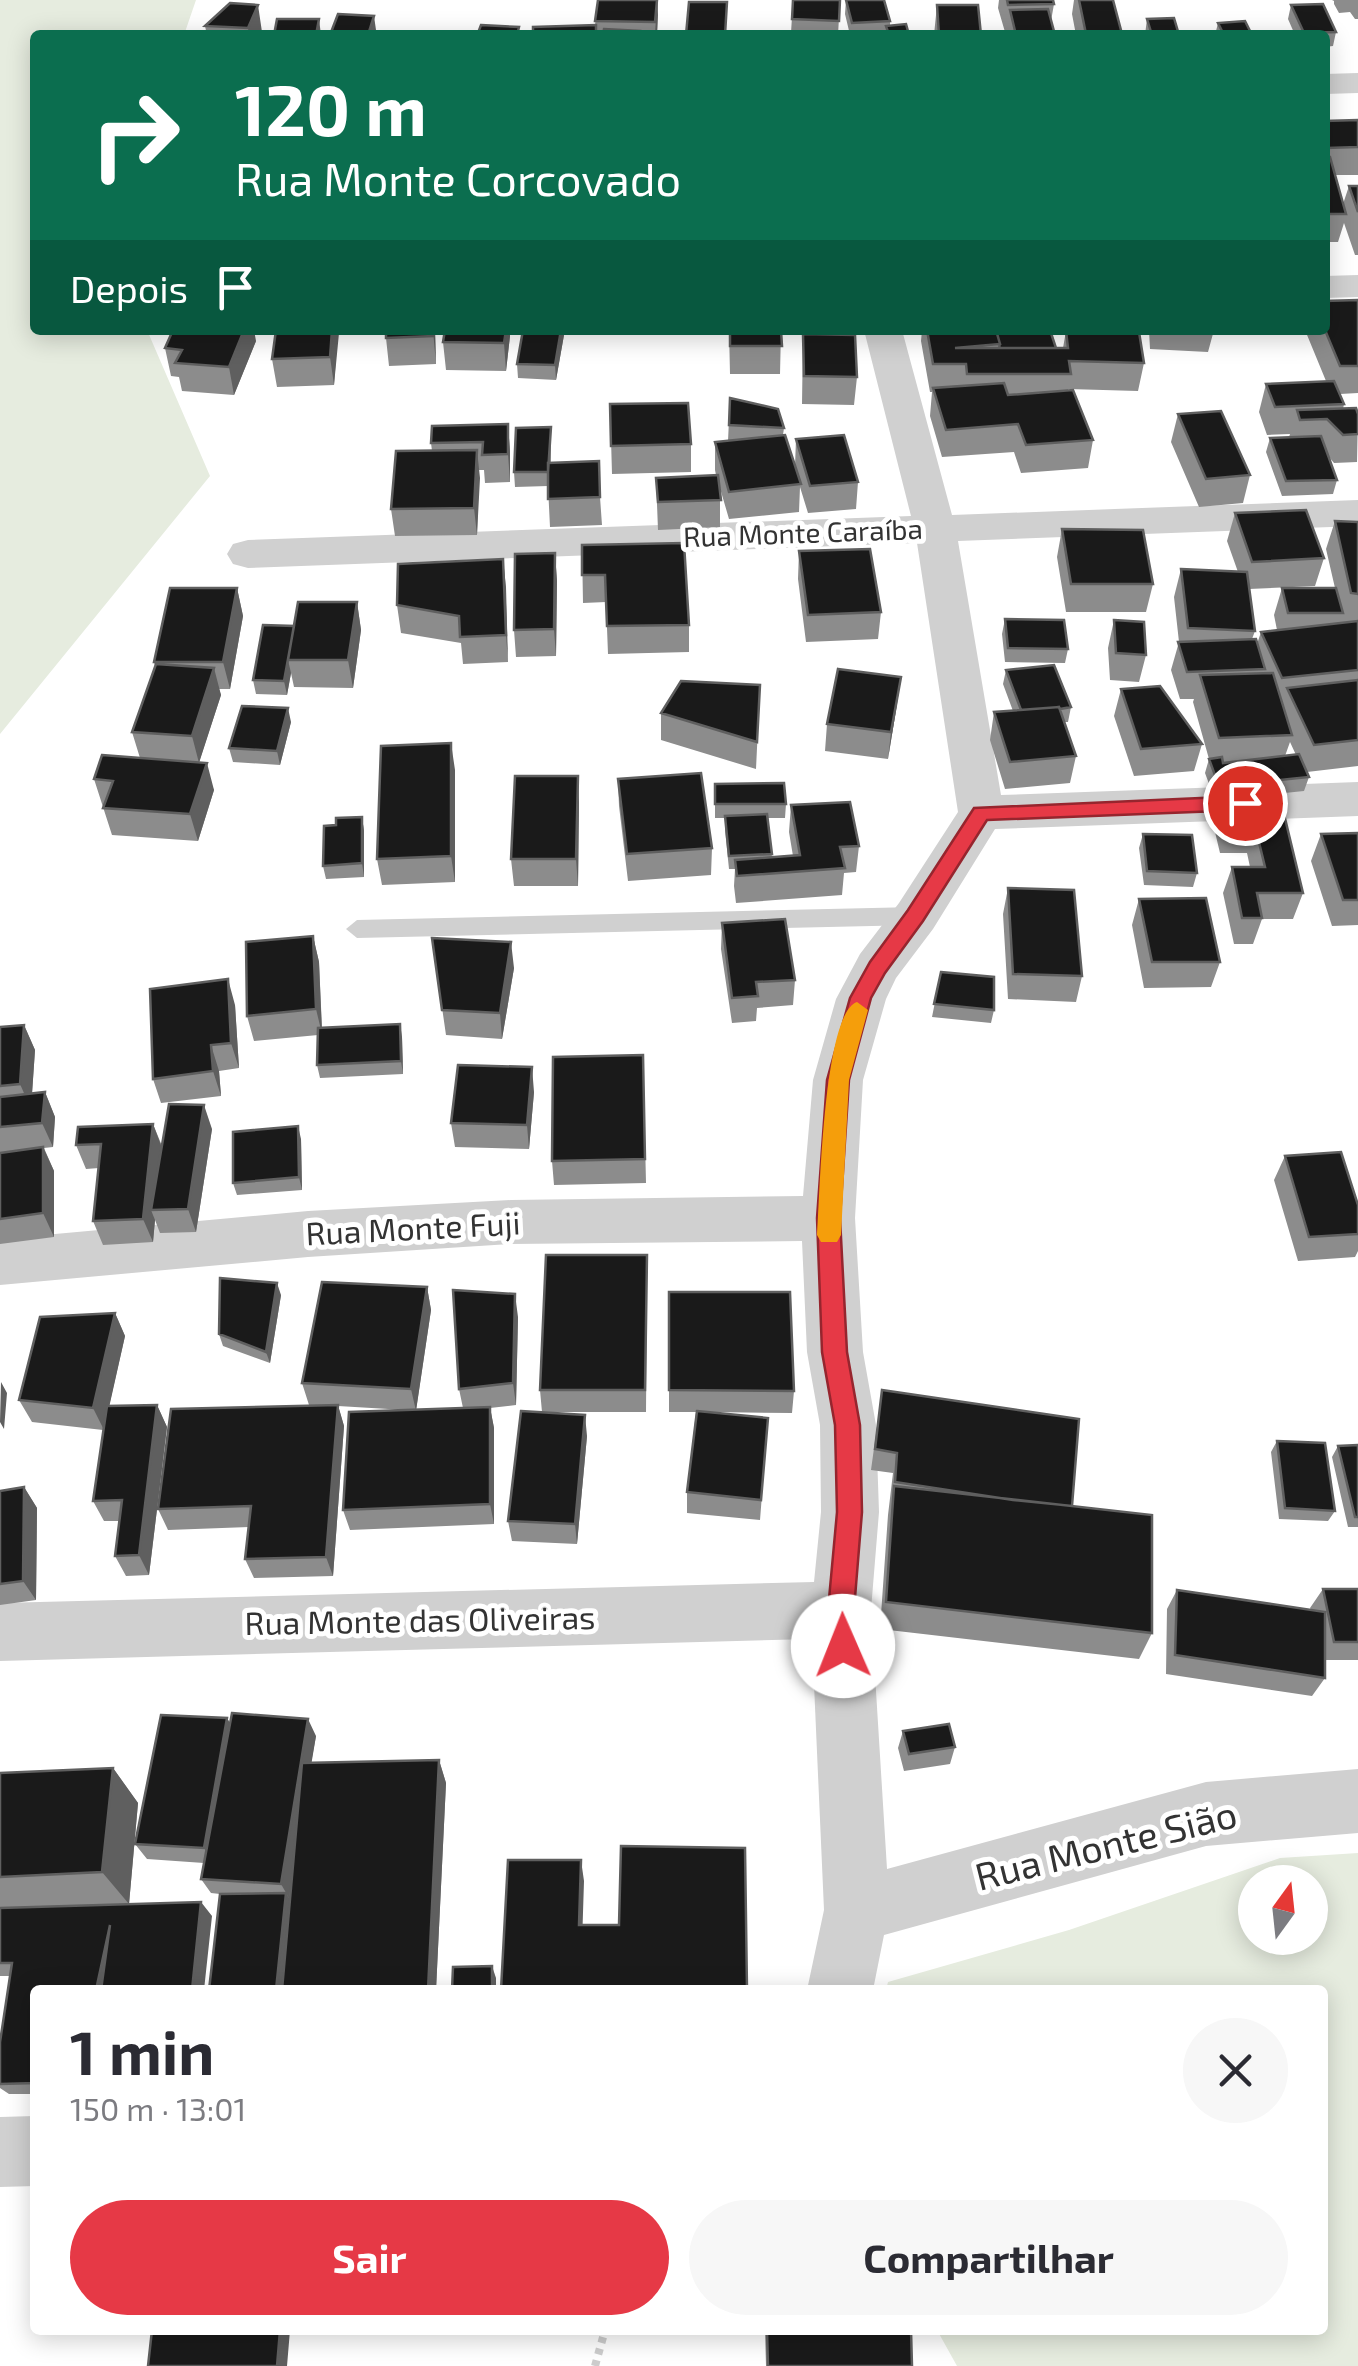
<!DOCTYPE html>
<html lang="pt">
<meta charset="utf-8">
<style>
body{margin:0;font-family:"Exo 2",sans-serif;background:#f7f7f7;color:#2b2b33;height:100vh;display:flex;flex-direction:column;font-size:38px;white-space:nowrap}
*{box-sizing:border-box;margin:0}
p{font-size:32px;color:#7c7c81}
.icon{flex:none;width:55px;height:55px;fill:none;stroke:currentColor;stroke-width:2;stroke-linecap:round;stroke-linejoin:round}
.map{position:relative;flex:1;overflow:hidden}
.details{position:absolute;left:30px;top:1985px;width:1298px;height:350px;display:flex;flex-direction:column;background:#fff;border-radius:10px;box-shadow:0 5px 25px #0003}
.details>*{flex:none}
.top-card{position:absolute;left:30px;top:30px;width:1300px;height:305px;border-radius:10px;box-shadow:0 5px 25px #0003;background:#0b6e4f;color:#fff;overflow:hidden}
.needle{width:65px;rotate:15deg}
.buttons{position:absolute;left:1238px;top:1865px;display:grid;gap:20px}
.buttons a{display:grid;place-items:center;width:90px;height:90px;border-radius:50%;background:#fff;box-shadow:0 5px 25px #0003;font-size:50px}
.pin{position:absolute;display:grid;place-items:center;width:85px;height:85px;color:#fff;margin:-42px;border:5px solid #fff;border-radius:50%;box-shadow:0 2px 10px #0007}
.me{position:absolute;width:110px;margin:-55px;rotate:359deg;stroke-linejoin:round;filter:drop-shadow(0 0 8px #0008)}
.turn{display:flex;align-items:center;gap:35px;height:210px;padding:0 40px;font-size:45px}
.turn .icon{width:130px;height:130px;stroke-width:2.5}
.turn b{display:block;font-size:70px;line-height:85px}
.then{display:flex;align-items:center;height:95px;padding:0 40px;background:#0003;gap:20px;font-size:38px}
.round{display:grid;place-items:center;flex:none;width:105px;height:105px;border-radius:52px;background:#f7f7f7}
.headline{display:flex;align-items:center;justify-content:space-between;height:170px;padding:0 40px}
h1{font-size:60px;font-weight:700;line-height:75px}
.button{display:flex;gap:20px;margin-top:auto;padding:20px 40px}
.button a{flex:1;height:115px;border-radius:60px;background:#e63946;color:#fff;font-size:40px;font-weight:700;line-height:115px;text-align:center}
.button a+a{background:#f7f7f7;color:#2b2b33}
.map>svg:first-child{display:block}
.green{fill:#e6ecdf;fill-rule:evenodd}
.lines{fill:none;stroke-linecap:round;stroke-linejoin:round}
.path{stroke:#cdcdcd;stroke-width:8;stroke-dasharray:6 6;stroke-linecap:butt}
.service{fill:#d0d0d0;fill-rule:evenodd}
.minor{fill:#d0d0d0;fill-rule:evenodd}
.wall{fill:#8c8c8c;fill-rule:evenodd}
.shaded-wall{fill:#5f5f5f}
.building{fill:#1a1a1a;stroke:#5f5f5f;stroke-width:2.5}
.route{fill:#e63946;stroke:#96252e;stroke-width:2.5}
.slow{fill:#f59e0b}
.labels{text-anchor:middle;stroke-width:10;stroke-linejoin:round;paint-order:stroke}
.far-street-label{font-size:28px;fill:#333;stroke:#fff}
.street-label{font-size:32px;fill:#333;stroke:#fff}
.near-street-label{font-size:38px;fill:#333;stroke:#fff}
</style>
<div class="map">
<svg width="1358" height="2366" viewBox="0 0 1358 2366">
<rect width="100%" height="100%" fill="#fff"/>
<path class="green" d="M0,0H196L184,35H35V330H147L210,476L0,734Z
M1358,1853V2366H957L937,2330H1322V1990H886L888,1982L1069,1930L1280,1858ZM1255,1882H1310V1938H1255Z"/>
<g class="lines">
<path class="path" d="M595,2366L605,2330"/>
<path class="service" d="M916,907L927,916L916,925L357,938L346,929L357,920Z"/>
<path class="minor" d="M1358,73V93L1325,94V74Z
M1358,275V297L1325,298V276Z
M864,330H902L952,515L1358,500V526L958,541L1001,795L1358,782V816L995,829L933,929L896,978L886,999L863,1080L855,1218L863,1352L876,1425L879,1512L871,1610L887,1869L1206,1782L1358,1769V1833L1206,1846L884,1935L873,1990H807L824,1910L812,1639L0,1661V1603L814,1582L821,1512L820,1425L807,1352L802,1241L511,1244L308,1257L0,1285V1239L308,1211L511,1200L803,1196L813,1080L836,999L860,954L899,903L958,812L917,543L248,568L233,564L227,554L233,544L248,540L911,516Z
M35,2116V2186L0,2187V2117Z"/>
</g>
<path class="wall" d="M598,0H658L657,35H533L595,25Z
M793,0H840L838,35L791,33Z
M846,0L890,21V25L909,35H850L845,14Z
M999,0H1053L1054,4L1051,21L1016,35H1007V32H1005L998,8Z
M1074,0H1113L1122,35H1076L1072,14Z
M1332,0H1358V19H1355L1350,12L1339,13L1334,4V1Z
M230,3L262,32L261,35H207L205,26Z
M937,5L981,35H934Z
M1291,5L1336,32L1333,46L1325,47V35H1295L1288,19Z
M1147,19L1179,35H1145Z
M1218,23L1252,35H1215Z
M1358,120V175H1335L1343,204L1349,186H1358V255H1355L1344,223L1338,242H1325V121Z
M1358,300V393L1340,394L1344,404L1343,409L1358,414L1357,462L1334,463L1329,457L1337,480L1333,494L1282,496L1266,452L1270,438L1289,437L1290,434L1267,435L1259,412L1266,384L1326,381L1305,330H1325Z
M276,330H338L334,385L277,387L272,359Z
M435,330L436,364L389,366L386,338Z
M729,330H781L780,374H730Z
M922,330H1050L1056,348H1063L1066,331L1144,363L1138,391L1068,389L1093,440L1088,468L1021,473L1014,452L942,457L930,416L932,392H930L921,341Z
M1149,330H1214L1208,352L1150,349Z
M803,334L857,377L854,405L802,404Z
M564,335L556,380L518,378L517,364Z
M510,336L506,371L446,370L443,342Z
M256,341L234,395L182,391L179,377L171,376L165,348Z
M730,398L784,428L783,435L795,466L796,439L858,482L856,509L808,513L800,487L799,512L729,519L720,488V527L658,530L656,478L716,475L715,470V442L728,441Z
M610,404L691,444V472L612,474Z
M1178,414L1250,475L1243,503L1199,507L1171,442Z
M508,424L510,452V482L485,483L484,470H479L477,535L395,536L391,509L432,451L431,443Z
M551,427V462L600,497L602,525L550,527L548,486L515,487L514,472Z
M1235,513L1324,558L1315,586L1249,589L1255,631L1252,639L1257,644L1261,632L1277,630L1274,615L1282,588H1335L1326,549L1335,521L1358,522V766L1307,772L1309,777L1304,791L1215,800L1205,773L1209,759L1193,702L1194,699H1180L1171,670L1179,642L1174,597L1181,569L1238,572L1227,541ZM1290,742L1296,755L1285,756Z
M1062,529L1153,584L1146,612H1066L1057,557Z
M582,545L689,625V652L608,654L606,602L583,603Z
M799,551L881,612L878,639L806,642L798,579Z
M555,553L557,581L556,656L516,657L514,630Z
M503,559L508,662L463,664L461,643L401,633L397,605Z
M237,588L243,616L230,689H219L221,695L199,762L214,790L198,841L112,835L94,779L140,758L132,732L155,666L154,662Z
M357,602L361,630L353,688L294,687L291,673L287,695L256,694L253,680L294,626Z
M1005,619L1068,649L1065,663L1005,662L1002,634Z
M1114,620L1146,655L1139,682L1110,680L1108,648Z
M1006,670L1071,707L1068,722H1064L1076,756L1070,783L1005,789L990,740L994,712L1013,711L1003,684Z
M760,685L756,769L661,740V713Z
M1121,689L1202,744L1194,771L1134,776L1114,716Z
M897,704L888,759L825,751L827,724Z
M291,722L280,765L233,762L229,748Z
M455,770V882L382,885L377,859Z
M618,779L712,848L711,875L628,881L619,806Z
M715,784L786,804L785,818H767L772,857L793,856L789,832L791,805L859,846L856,872L844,873L842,895L736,903L734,886L735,869H729L725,830V818H715Z
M579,802L578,886H514L511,859Z
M1224,806H1282L1303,893L1293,919H1262L1253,944H1234L1223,893L1232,867H1250L1247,853H1220L1215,832Z
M362,817L364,831V877L326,879L323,866L336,825Z
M1358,833V925L1332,926L1311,861L1321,834Z
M1143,834L1197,873L1193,887L1144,885L1139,848Z
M1008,888L1082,976L1076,1002L1008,999L1003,914Z
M1139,899L1220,962L1211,987L1144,988L1132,925Z
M722,923L795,980L793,1005L757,1008L756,1021L732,1023L721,949Z
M313,936L319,962L322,1028L402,1037L403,1074L320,1078L317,1065L318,1035L254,1041L247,1016Z
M432,938L514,968L502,1039L446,1035Z
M941,972L994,1010L991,1023L932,1017Z
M235,1005L239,1068L219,1071L221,1096L161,1103L153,1079Z
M24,1025L35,1050L32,1093L45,1092L55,1117L53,1147L44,1148L54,1171V1237L0,1244V1027Z
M643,1055L646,1183L554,1185L552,1161Z
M534,1092L529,1149L455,1147L451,1123Z
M153,1124L162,1146L212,1129L196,1232L160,1233L155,1220L153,1242L103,1245L93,1221L99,1168L86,1169L76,1145Z
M301,1139L302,1190L237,1195L233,1183Z
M1285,1156L1358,1205V1251L1355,1257L1298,1261L1274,1180Z
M647,1278L646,1412H542L540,1390Z
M427,1287L431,1310L416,1410L463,1408L459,1389L518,1317L516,1405L490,1408L494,1428V1524L350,1530L343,1510L405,1410L338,1406L344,1426L333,1576L254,1578L245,1559L249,1527L168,1530L158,1509L321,1405H309L302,1383Z
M669,1292L794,1391L792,1413L710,1412L768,1418L760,1520L687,1513V1492L696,1412H669Z
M281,1295L270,1363L223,1346L219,1334Z
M115,1313L125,1336L109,1406L157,1405L167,1427L149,1575L126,1576L115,1556L120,1521H104L93,1501L103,1430L32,1422L19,1400Z
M882,1390L1072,1506L1152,1633L1139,1659L880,1629L888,1515L893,1473L871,1470Z
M587,1436L577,1544L512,1541L508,1521Z
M1277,1441L1335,1511L1328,1521L1279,1519L1271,1452Z
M1358,1445V1527H1348L1332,1457L1338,1446Z
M24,1487L37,1508L36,1600L0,1605V1491Z
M1323,1589H1358V1660H1325V1678L1312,1696L1166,1674L1167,1609L1177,1590L1311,1610L1310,1608Z
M227,1718L230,1723L316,1736L311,1763L439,1760L446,1783L436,1990L220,1894L211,1893L201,1879L204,1863L147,1859L135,1844Z
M903,1731L955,1747L950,1764L904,1771L898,1748Z
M113,1768L138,1803L129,1904L212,1916L35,1990V2094H9L0,2088V2042L10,1976H0V1773Z
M765,2330H911L912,2366H766Z"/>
<path class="shaded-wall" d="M657,0L658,15L657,35H655Z
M258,5L262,32L261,35H249L248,28Z
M374,16L376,30L374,35H368Z
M319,19L321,35H316Z
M244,330H254L256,341L234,395L229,367Z
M332,330H338L339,333L334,385L330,357Z
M433,330H435L436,364Z
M506,330H510V336L506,371L504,343Z
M561,330H563L564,335L556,380L555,365Z
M508,424L510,452V482L508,454Z
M477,450L480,478L477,535L474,508Z
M555,553L557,581L556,656L554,629Z
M503,559L506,587L508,662L506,635Z
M237,588L243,616L230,689L223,662Z
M357,602L361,630L353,688L348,660Z
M294,626L288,660L291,673L287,695L284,681Z
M214,668L221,695L199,763L192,736Z
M901,677L897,704L888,759L891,732Z
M288,708L291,722L280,765L277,751Z
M451,743L455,770V882L451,856Z
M207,763L214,790L198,841L190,814Z
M578,776L579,802L578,886L576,859Z
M362,817L364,831V877L362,863Z
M313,936L319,962L322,1034L316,1009Z
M511,942L514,968L502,1039L500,1013Z
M228,979L235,1005L239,1068L231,1043Z
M400,1024L402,1037L403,1074L401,1061Z
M24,1025L35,1050L31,1109L20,1084Z
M211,1045L219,1071L221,1096L213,1071Z
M532,1067L534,1092L529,1149L527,1125Z
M45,1092L55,1117L53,1147L42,1123Z
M204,1105L212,1129L196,1232L188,1209Z
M153,1124L162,1148L151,1210L155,1220L153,1242L143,1219Z
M298,1126L301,1139L302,1190L299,1177Z
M43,1147L54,1171V1237L43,1213Z
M277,1283L281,1295L270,1363L266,1352Z
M427,1287L431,1310L416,1411L411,1389Z
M515,1294L518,1317L516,1405L513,1383Z
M115,1313L125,1336L104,1430L93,1408Z
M1,1382L7,1393L4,1429L0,1422Z
M157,1405L167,1427L149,1575L139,1555Z
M338,1405L344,1426L333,1576L326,1557Z
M490,1407L494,1428V1524L490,1504Z
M585,1415L587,1436L577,1544L575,1524Z
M24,1487L37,1508L36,1600L23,1581Z
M227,1718L236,1735L214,1863L204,1848Z
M308,1719L316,1736L289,1898L281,1884Z
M439,1760L446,1783L436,1990H428Z
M113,1768L138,1803L129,1904L102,1872Z
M581,1860L584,1881L582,1944L579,1925Z
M286,1893L294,1907L286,1990H276Z
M201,1902L212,1916L204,1990H192Z
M110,1925L111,1990H96Z
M492,1966L496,1978V1990H492Z
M280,2330H290L287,2366H277Z"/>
<path class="building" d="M598,0H657L655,22L595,21Z
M793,0H840L839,21L792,19Z
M846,0H884L890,21L852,23Z
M1007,0H1053L1054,4L1008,5Z
M1079,0H1113L1122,34H1086Z
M689,2H727L725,35H686Z
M230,3L258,5L248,28L205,26Z
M1323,4L1336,32L1304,33L1291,5Z
M937,5H978L981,35H939Z
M1048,9L1055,35H1016L1010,10Z
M338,14L374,16L368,35H330Z
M1174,18L1179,35H1152L1147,19Z
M277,19H319L316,35H274Z
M1245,21L1252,35H1224L1218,23Z
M906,24L909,35H889L886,26Z
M481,25L519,27L517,35H460L461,33H478Z
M596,25V35H533V27Z
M604,29L640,31L639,35H603Z
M1358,120V147L1326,148L1325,121Z
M1325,157H1330L1346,214H1325Z
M1349,186H1358V212Z
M1358,300V366H1340L1325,330V301Z
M173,330H244L229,367L175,363L182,350L165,348Z
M276,330H332L330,357L272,359Z
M386,330H433V336L386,338Z
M445,330H506L504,343L443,342Z
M523,330H561L555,365L517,364Z
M730,330H781L782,346H730Z
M927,330H996L1000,344L955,348H1068L1066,331L1139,332L1144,363L1069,361L1071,374H967L966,364H933Z
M996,330H1050L1056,348H999L1000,344Z
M803,334L855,335L857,377L804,376Z
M1334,381L1344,404L1275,407L1266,384Z
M1004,383L1008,395L1073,390L1093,440L1026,445L1018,424L946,430L933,388Z
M730,398L778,409L784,428L729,425Z
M688,403L691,444L611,446L610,404Z
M1356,408L1358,414V434L1343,435L1327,419L1300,420L1297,410Z
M1221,411L1250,475L1206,479L1178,414Z
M508,424V454L482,455L483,442L431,443L432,426Z
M551,427L548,472H514L516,428Z
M785,435L801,484L729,492L715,442Z
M844,435L858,482L810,486L796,439Z
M1321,436L1337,480L1286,481L1270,438Z
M477,450L474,508L391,509L396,451Z
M599,461L600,497L548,499V463Z
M718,475L721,500L658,502L656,478Z
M1306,510L1324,558L1252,562L1235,513Z
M1335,521L1358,522V594L1351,593Z
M1062,529L1143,530L1153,584H1071Z
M684,543L689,625L607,626L605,575H582V545Z
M870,549L881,612L808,615L799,551Z
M555,553L554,629L514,630L515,554Z
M503,559L506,635L460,637L459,616L397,605L398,564Z
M1181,569L1247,572L1255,631L1188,628Z
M170,588H237L223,662H154Z
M1282,588H1336L1343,613H1288Z
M298,602H357L348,660H288Z
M1005,619L1064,620L1068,649L1008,648Z
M1114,620L1144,622L1146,655L1116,653Z
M1358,621V670L1282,678L1261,632Z
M263,625L294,626L284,681L253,680Z
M1256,639L1265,669L1187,672L1178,642Z
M156,664L214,668L192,736L132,732Z
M1054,665L1071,707L1060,709L1059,707L1021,710L1006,670Z
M838,669L901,677L891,732L827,724Z
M1273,673L1292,735L1219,738L1200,675Z
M1358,680V740L1314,745L1287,688Z
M681,681L760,685L757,742L661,713Z
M1160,686L1202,744L1141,749L1121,689Z
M242,706L288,708L277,751L229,748Z
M1059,707L1076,756L1010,762L994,712Z
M451,743V856L377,859L381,746Z
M1299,754L1309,777L1219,786L1209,759L1222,757L1223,763Z
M102,755L207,763L190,814L103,808L113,781L94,779Z
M701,773L712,848L627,854L618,779Z
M515,776H578L576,859H511Z
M784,783L786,804H715V784Z
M850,802L859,846L840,847L845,868L737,876L735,860L800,855L791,805Z
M1224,806H1282L1303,893H1257L1262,918H1242L1232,867H1265L1255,826H1228Z
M767,814L772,854L729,856L725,816Z
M362,817V863L323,866L324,826L336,825V818Z
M1358,833V900H1343L1321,834Z
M1143,834L1192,835L1197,873L1147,871Z
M1008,888L1074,890L1082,976L1013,974Z
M1206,898L1220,962H1152L1139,899Z
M785,919L795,980L756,982L758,996L732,998L722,923Z
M313,936L316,1009L247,1016L246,942Z
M432,938L511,942L500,1013L442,1010Z
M941,972L994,977V1010L934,1004Z
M228,979L231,1043L211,1045L213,1071L153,1079L150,989Z
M400,1024L401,1061L317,1065L318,1028Z
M24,1025L20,1084L0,1086V1027Z
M643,1055L645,1159L552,1161L553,1057Z
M458,1065L532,1067L527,1125L451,1123Z
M45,1092L42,1123L0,1127V1097Z
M169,1104L204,1105L188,1209L151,1210Z
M153,1124L143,1219L93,1221L101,1144L76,1145L78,1127Z
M298,1126L299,1177L233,1183V1132Z
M43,1147V1213L0,1219V1153Z
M1341,1152L1358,1205V1234L1309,1237L1285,1156Z
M546,1255H647L645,1390H540Z
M220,1278L277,1283L266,1352L219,1334Z
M322,1282L427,1287L411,1389L302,1383Z
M453,1290L515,1294L513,1383L459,1389Z
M669,1292H790L794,1391L669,1390Z
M115,1313L93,1408L19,1400L40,1317Z
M882,1390L1079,1419L1072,1506L1013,1500L895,1482L897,1453L875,1449Z
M157,1405L139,1555L115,1556L122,1500L93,1501L107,1406Z
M338,1405L326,1557L245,1559L251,1506L158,1509L171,1409Z
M490,1407V1504L343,1510L349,1412Z
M521,1411L585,1415L575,1524L508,1521Z
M697,1411L768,1418L761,1500L687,1492Z
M1277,1441L1325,1443L1335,1511L1285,1508Z
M1358,1445V1517H1355L1338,1446Z
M894,1486L1152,1515V1633L886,1602Z
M24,1487L23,1581L0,1584V1491Z
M1323,1589H1358V1642H1334Z
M1177,1590L1325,1612V1678L1175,1655Z
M232,1713L308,1719L281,1884L201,1879Z
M161,1715L227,1718L204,1848L135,1844Z
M949,1724L955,1747L909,1754L903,1731Z
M439,1760L428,1990H282L302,1763Z
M113,1768L102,1872L0,1877V1773Z
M621,1846L745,1848L747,1990H501L508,1860H581L579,1925H619Z
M286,1893L276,1990H209L220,1894Z
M201,1902L192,1990H101L110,1925L96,1990H35V2083L0,2084V2042L12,1963H0V1908Z
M492,1966V1990H452L453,1967Z
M152,2330H280L277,2366H148Z
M767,2330H911L912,2366H768Z"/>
<path class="route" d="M1245,796L1255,803L1245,810L987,820L923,921L885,973L871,998L849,1080L840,1218L847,1352L860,1425L862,1512L854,1610L856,1646L852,1655L843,1659L834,1655L828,1610L837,1512L835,1425L822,1352L817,1218L827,1080L850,998L870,962L908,910L974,808Z"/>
<path class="slow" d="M857,1002L868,1010L849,1080L841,1235L837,1242H821L817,1235C820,1198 823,1013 857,1002Z"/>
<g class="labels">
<g class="far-street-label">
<text transform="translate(803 533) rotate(-2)" y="10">Rua Monte Caraíba</text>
</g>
<g class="street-label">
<text transform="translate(413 1229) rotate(-3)" y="11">Rua Monte Fuji</text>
<text transform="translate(420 1621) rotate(-1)" y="11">Rua Monte das Oliveiras</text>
</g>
<g class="near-street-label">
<text transform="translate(1106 1846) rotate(-14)" y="13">Rua Monte Sião</text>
</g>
</g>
</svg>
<div class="buttons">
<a><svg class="needle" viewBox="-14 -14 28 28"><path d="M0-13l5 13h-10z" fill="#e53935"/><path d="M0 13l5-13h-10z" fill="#7c7c81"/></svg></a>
</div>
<div class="pin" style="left:1245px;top:803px;background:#d93025"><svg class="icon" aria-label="arrive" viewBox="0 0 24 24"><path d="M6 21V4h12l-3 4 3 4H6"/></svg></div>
<svg class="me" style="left:843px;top:1646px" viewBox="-20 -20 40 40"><circle r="19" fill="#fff"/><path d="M0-13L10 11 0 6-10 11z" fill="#e63946"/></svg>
<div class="top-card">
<div class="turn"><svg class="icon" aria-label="right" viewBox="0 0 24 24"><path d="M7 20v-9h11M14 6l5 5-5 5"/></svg><div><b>120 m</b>Rua Monte Corcovado</div></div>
<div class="then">Depois<svg class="icon" aria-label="arrive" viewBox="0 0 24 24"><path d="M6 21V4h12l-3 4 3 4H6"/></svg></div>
</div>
<section class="details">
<div class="headline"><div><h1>1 min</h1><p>150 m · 13:01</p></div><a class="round"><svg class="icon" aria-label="close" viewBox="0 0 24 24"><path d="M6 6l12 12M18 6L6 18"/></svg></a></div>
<div class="button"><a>Sair</a><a>Compartilhar</a></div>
</section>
</div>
